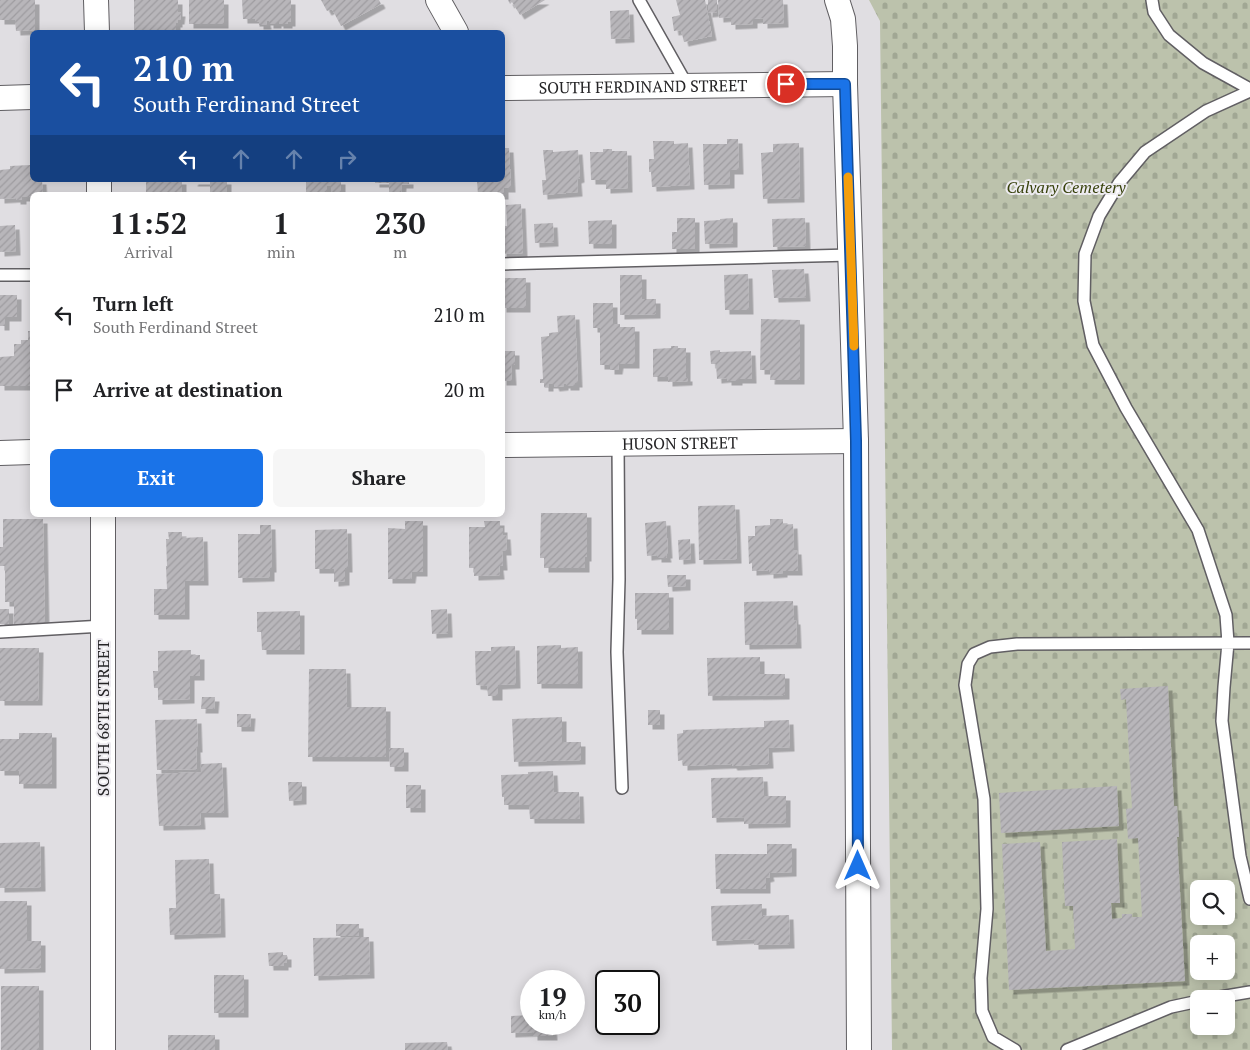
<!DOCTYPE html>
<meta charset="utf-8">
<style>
body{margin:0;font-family:"PT Serif",serif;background:#f6f6f6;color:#202124;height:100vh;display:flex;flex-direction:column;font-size:19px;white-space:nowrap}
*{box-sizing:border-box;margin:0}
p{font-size:16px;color:#757577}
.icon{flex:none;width:28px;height:28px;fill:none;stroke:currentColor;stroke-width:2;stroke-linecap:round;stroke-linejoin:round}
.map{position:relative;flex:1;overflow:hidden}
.details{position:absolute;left:30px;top:192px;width:475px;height:325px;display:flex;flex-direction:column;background:#fff;border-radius:8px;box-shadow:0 2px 12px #0003}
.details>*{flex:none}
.guide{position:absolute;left:30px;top:30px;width:475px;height:152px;border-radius:8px;box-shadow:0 2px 12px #0003;background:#1a4fa0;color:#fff;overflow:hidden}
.tools{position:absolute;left:1190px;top:880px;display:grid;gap:10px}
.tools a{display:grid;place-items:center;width:45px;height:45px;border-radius:8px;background:#fff;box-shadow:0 2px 12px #0003;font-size:25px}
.speed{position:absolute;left:520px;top:970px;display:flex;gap:10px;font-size:25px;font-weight:700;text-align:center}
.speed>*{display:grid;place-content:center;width:65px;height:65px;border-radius:50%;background:#fff;box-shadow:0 2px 12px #0003;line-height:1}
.speed small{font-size:12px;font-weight:400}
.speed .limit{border:2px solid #111;border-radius:8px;background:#fff;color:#111}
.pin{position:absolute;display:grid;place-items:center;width:42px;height:42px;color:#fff;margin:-21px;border:2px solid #fff;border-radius:50%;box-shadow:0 1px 5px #0007}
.me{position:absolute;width:55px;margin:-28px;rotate:0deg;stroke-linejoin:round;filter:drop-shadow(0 0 4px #0008)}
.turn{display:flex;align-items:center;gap:18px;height:105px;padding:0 20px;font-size:22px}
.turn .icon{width:65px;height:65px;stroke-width:2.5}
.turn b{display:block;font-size:35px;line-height:42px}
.lanes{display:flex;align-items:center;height:48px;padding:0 20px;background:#0003;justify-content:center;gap:25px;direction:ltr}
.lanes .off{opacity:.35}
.eta{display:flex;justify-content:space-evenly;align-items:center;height:85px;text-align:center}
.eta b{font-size:30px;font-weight:600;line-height:35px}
.primary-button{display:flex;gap:10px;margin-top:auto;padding:10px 20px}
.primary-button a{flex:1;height:58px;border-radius:8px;background:#1a73e8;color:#fff;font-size:20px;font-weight:600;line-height:58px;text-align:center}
.primary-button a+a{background:#f6f6f6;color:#202124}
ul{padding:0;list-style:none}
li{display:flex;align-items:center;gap:15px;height:75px;padding:0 20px}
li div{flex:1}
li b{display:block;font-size:19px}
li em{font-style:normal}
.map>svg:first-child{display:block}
.cemetery{fill:url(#cemetery-stones);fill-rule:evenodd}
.building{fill:url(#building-hatch);filter:url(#shadow)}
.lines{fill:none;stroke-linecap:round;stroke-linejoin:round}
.service-casing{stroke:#615f63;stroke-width:14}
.minor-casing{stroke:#615f63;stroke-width:26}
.service{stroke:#fff;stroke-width:11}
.minor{stroke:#fff;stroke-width:24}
.route-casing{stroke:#114b97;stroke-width:12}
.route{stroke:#1a73e8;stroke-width:9}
.slow{stroke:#f59e0b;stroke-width:9}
.labels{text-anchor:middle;stroke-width:4;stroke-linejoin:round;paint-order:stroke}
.street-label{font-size:16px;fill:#252426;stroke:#edebf0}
.park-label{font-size:16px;font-style:italic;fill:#37410b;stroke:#edebf0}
</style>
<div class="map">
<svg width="1250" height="1050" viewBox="0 0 1250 1050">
<defs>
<pattern id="cemetery-stones" width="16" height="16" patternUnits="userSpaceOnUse" patternTransform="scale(1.25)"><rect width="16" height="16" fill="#bcc2ac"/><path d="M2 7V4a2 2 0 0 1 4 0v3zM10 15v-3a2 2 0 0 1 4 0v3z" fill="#a1a794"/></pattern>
<pattern id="building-hatch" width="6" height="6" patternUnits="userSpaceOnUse" patternTransform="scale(1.25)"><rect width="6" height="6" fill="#b8b6ba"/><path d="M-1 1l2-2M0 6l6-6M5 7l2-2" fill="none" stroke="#9e9ca0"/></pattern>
<filter id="shadow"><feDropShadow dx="4.5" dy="4.5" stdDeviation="0" flood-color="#0004"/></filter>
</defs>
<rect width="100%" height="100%" fill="#e0dee2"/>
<path class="cemetery" d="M869,0H1250V1050H892L880,21ZM1199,889H1226V916H1199ZM1199,944H1226V971H1199ZM1199,999H1226V1026H1199Z"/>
<path class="building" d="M0,0H35V30L16,31L15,20H0Z
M134,0H178V12H181L180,20H178V23H176V30H158V32H134Z
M189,0H224V24H189Z
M242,0H291V22H288V24H279V22H277V24H269V21H266L267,25H259V22H255V19H243Z
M321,0H379L381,4L341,26L332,9L327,11Z
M508,0H545L520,15L512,2L510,4Z
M676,0H705L712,36L684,42L681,30L674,31L672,17L680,15Z
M708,0H717V12L708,13Z
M718,0H783L784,23L763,24V18L753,19V24L731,25V17L719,18Z
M629,10L630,38L611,39L610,11Z
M727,139H738L739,170H730V184L704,185L703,144H727Z
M653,141H674V144L688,143L690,185L652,187L651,172H649V159H654Z
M799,143L800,198L763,199L761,153L773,152V144Z
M502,148H509L511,188H504V195H478L477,180H502Z
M603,149H612V151H627L628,188L606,189V180H591L590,152H603Z
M543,150H553V152L578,150L580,178L577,179L578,192L543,195L542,180H546Z
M30,165L31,174H32V180H42L43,195H32V197H22V200H16V198L0,199V170L10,169V166Z
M146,180H182V194L146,195Z
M194,180H227V195H210V182H193Z
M306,180H341V193L331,194V186H327V195H306Z
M375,180H409V184H402L401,195H389V183H375Z
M521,204L523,253L502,254V226H507L506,205Z
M677,218H695V249H672V232H677Z
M733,218V243L705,244L704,221L720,220V219Z
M805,218L806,246L773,247L772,219Z
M612,220V244H589L588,221Z
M553,223L554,242L535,243L534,224Z
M15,225L16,251L0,252V226Z
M804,269L806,297L774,298L772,270Z
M748,274L749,310H725L724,275Z
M620,275H642V299H656V314L620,315Z
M502,278H526V308H502Z
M0,295H17V317H5V326H0Z
M593,303H613V324H620V327H635V364H619L618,370H610V365H600V328H593Z
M575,315L578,383H575V386H566V384H564V386L555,387L554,384H549V387H544V383H540V379H543L541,337L549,336V333L558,332L557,316Z
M761,319L800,320V380H770L771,370H760Z
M28,331H32V386H0V357L14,356V344H21V340H28Z
M671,346H678V348H686V377H688V381L668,382V377H653V349L671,348Z
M720,350V352L751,351L752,379H738V381H727V378L717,379L716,364H711L710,351Z
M502,351H515V365H511L512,381H502Z
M735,505L737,559L699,560L698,506Z
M541,513H587V557H585V568H544V558H540Z
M3,519H43L45,626H14V602H5V566H0V547H3Z
M770,519H783V525L793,524L794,550H797L798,571H783V573L769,574V570L752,571V563L749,564L748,536H755V526L770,525Z
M405,521H423V572H412L411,579H388V528L405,529Z
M484,521H500V528H503V535H506L507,551H502L503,566H499L500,575L474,576V568H469V527H485Z
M666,521L668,554H666L667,558H657V555L647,556L645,523Z
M260,525H271L272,568H270V577L238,578V534H260Z
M347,529L348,568H345V581L334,582V569H315V530Z
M168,532H182V538L203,537L204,581H185V615H154V589H167L166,566H167L166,539H169Z
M690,539L691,559L679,560L678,540Z
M667,575H686V586L668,587Z
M635,593H669V630H637V619H635Z
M793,601L794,620H796L797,644L745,645L744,602Z
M0,609H9V624H0Z
M447,609L448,633L432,634L431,610Z
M300,611V650H262L261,632H257V612Z
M561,645V648L578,647V684H537V646Z
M515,646L516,684L498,685V696H488L487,686L476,685L475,651H491V647Z
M0,648H39L38,701H0Z
M191,650V655H200V676H190V699L158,700V688H154L153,671H158V651Z
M760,657V674H785V695L708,696L707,658Z
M309,669H346L347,707H386V757H308Z
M1168,686L1174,806H1177L1179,837H1177L1185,981L1009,990L1002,844L1040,842L1046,951L1075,949L1073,906H1065L1062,842L1117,839L1120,903H1111L1112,919L1122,918V914H1132V917H1142L1138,838L1128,839L1126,809L1132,808L1126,699L1121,700L1120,689Z
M202,697H215L214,709H201Z
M648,710H660V725H648Z
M237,714H251L250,727H237Z
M562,717V742H581V760L514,762L512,719Z
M197,719L198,748H196L197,769L157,770L155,720Z
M789,720L790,747L768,748L769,764L733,766L732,764L683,766V760L678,761L677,734L683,733V730L764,727V721Z
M19,733H52V784H19V771H0V739H19Z
M389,748H404V767H390Z
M222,763L224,813H200L201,825L159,826L156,774L201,772V764Z
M553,771L554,792H579L580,819H530L529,805H504V797H502L501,775L528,774V772Z
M763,777L764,796H786V823L744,824V817L712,818L711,778Z
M288,782H302V800L289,801Z
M406,785H421V808H406Z
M1117,786L1119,826L1001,833L999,793Z
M40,842L41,887L0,888V843Z
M767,844H792V872L769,873L770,877L766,878V889H716L715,854H767Z
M209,859L210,894H220L221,933L170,935L169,908H176L175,860Z
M0,901H27V941H41V968L0,969Z
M762,904V916L789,915L790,944L754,945V939L712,941L711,906Z
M336,924H359V936H336Z
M369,937L370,974L314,976L313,938Z
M283,952V955H287V963H284V966H269L268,953Z
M214,975H244V1013H214Z
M1,986H39V1050H1Z
M531,1015V1024H552L553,1036H533V1032L511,1033V1016Z
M168,1035H215V1050H168Z
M447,1042L448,1050H405V1043Z"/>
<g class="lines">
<g class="service-casing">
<path id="service" d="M639,0L687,85
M1152,0L1154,12L1169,35L1203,63L1250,89
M1250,91L1206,111L1145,152L1119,183L1099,216L1085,254L1084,301L1093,345L1126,408L1198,530L1226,615L1228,643L1224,687L1222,721L1240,856L1250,899
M502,264L851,255
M0,275H32
M618,444L619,579L617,652L622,788
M0,632L103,626
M1208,999L1250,992
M1015,1050L993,1037L982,1011L981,978L987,909L984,799L965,685L968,664L974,654L990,647L1017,644L1250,643
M1067,1050L1171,1007L1199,1001"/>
</g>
<g class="minor-casing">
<g id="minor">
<path d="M96,0L97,32"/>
<path d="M438,0L456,32"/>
<path d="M837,0L843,19L845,46V84L856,441L859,1050"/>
<path id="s1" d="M502,88L845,84"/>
<path d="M0,98L32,97"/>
<path d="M99,180V195"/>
<path id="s2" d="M502,445L856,441"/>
<path d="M0,453L32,452"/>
<path d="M103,515V1050"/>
</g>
</g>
<use href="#service" class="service"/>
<use href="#minor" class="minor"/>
</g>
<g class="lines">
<g class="route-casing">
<path id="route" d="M786,84H845L856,441L858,866"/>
</g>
<use href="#route" class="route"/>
<path class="slow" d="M848,177L854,346"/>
</g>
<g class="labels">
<g class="street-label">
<text dy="6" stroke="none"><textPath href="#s1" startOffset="141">SOUTH FERDINAND STREET</textPath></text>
<text dy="6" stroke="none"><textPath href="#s2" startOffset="178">HUSON STREET</textPath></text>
<text transform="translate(103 718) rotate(-90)" y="6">SOUTH 68TH STREET</text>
</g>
<g class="park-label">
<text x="1066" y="193">Calvary Cemetery</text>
</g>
</g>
</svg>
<div class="tools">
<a><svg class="icon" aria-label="search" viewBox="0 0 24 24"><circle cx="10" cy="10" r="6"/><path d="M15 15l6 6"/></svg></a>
<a>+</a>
<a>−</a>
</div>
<div class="speed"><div>19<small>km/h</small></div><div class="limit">30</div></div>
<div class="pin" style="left:786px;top:84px;background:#d93025"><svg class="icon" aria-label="arrive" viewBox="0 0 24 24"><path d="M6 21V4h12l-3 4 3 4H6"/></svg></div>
<svg class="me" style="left:858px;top:866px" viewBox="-20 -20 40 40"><path d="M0-17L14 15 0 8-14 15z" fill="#1a73e8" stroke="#fff" stroke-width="4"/></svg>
<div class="guide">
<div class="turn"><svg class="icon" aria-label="left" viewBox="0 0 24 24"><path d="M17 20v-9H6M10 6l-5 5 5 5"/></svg><div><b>210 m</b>South Ferdinand Street</div></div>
<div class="lanes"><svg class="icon" aria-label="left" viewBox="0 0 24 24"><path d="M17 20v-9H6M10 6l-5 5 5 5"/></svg><svg class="icon off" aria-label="ahead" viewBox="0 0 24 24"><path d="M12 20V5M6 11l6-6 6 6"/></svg><svg class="icon off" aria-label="ahead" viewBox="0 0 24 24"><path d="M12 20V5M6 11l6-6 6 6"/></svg><svg class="icon off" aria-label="right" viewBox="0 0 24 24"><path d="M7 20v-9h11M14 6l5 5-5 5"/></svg></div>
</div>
<section class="details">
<div class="eta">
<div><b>11:52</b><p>Arrival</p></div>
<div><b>1</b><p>min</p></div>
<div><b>230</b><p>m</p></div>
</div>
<ul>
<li><svg class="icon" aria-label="left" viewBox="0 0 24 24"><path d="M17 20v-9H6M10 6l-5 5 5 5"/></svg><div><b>Turn left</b><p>South Ferdinand Street</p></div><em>210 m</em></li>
<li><svg class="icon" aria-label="arrive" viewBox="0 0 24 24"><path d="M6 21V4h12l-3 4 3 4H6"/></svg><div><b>Arrive at destination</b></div><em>20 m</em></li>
</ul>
<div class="primary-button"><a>Exit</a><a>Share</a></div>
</section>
</div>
